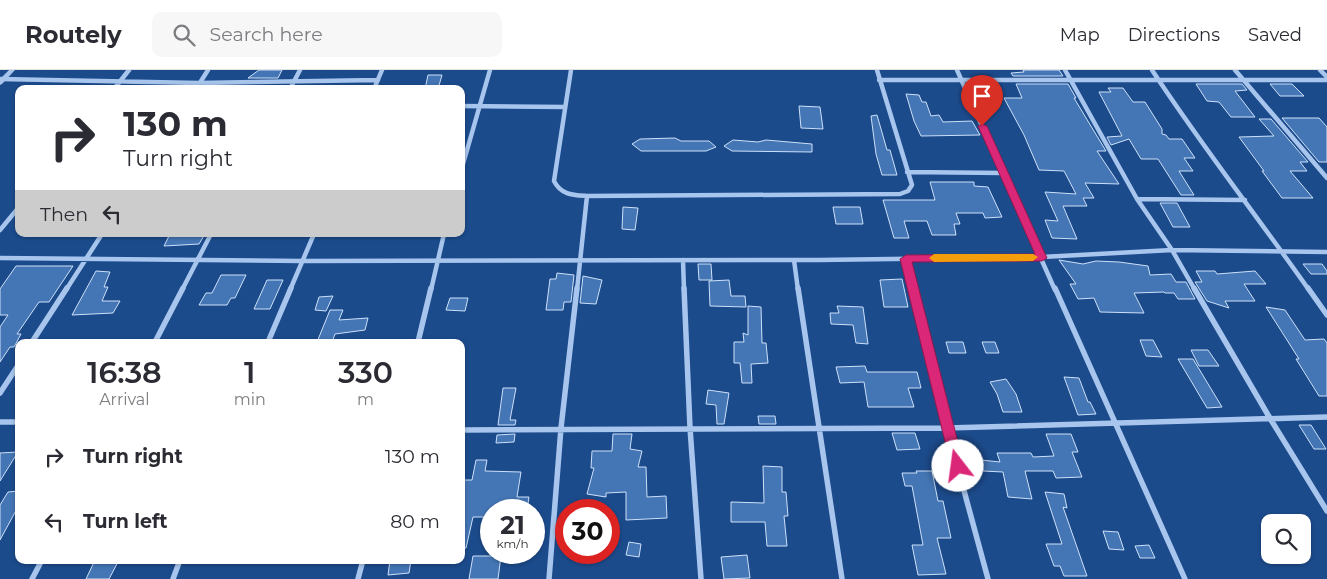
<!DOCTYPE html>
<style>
body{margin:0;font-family:Montserrat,sans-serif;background:#f7f7f7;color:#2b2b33;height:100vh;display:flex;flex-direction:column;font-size:19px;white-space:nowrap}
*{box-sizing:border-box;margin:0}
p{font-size:16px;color:#7c7c81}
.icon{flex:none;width:28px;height:28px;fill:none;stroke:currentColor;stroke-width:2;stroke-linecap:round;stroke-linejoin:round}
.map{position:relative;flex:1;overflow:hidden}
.drawer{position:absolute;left:15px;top:269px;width:450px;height:225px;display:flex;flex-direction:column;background:#fff;border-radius:10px;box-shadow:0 1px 4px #0004}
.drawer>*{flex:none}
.guide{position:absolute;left:15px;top:15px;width:450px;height:152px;border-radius:10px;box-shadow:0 1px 4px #0004;background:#fff;color:#2b2b33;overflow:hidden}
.controls{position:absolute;left:1261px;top:444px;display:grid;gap:10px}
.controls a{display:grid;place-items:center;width:50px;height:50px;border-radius:10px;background:#fff;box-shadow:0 1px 4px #0004;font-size:25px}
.speed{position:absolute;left:480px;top:429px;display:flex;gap:10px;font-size:25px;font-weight:700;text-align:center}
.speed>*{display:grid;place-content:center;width:65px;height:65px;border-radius:50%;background:#fff;box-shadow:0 1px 4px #0004;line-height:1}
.speed small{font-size:12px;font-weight:400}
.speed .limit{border:8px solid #d22;background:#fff;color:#111}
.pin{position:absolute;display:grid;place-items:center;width:42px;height:42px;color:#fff;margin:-51px -21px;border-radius:50% 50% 50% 0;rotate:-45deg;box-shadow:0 0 5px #0007}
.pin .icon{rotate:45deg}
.me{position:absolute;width:55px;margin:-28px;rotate:345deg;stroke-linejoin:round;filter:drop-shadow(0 0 4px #0008)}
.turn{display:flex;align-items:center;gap:18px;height:105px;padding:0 25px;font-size:22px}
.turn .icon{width:65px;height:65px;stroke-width:2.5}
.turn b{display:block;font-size:35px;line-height:42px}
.then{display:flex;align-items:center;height:48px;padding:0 25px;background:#0003;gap:10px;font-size:19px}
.eta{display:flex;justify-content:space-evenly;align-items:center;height:85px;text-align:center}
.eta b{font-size:30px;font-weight:600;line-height:35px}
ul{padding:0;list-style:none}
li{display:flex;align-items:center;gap:15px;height:65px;padding:0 25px}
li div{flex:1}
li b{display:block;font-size:19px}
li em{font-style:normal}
header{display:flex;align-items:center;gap:30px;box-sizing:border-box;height:70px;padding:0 25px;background:#fff;border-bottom:1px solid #e1e1e2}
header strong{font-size:24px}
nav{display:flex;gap:28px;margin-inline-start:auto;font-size:18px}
.search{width:350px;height:45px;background:#f7f7f7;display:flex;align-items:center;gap:12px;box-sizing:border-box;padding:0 18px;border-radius:10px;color:#7c7c81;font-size:19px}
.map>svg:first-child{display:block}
.building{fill:#4475b4;stroke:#cde1f9}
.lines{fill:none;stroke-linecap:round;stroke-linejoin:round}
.minor-far1{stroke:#a8c6ed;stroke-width:4.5}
.minor{stroke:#a8c6ed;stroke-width:5.5}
.tertiary{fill:#a8c6ed;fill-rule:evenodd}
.route{fill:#db2777;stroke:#8e194d}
.slow{fill:#f59e0b}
</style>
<header>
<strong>Routely</strong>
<div class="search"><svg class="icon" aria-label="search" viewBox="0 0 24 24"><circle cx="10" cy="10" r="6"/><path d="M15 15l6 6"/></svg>Search here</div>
<nav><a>Map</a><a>Directions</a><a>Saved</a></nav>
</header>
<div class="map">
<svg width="1327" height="509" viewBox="0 0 1327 509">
<rect width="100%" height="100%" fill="#1c4b8c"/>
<path class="building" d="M259,0H282L278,8H248Z
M1023,0H1059L1063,6H1013L1011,3L1024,2Z
M428,5H442L438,19H425Z
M1016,14H1068L1076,28H1074L1106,81H1097L1119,114L1085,113L1094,128H1083L1087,136H1063L1077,169L1052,168L1045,150L1058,151L1045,122L1076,124L1064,101L1039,100L1024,65L1004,28H1022Z
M1196,14H1242L1247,20L1235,21L1255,47H1231L1219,32L1207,31Z
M1270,14H1292L1304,26H1280Z
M1108,18H1123L1133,32H1145L1162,59V64L1166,65L1169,69H1182L1195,88H1184L1193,101H1179L1194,125H1181L1158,89H1141L1129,69L1111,75L1107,67L1122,66L1099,22H1111Z
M906,24L919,25L922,32H926L931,46L939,45L943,52L972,51L980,65L921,66L914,51Z
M799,36L820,37L823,59L801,58Z
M877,45L887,80H890L897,105H882L876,84L871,46Z
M1282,48H1319L1327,57V92H1319Z
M1259,49H1271L1308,92H1300L1307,101H1290L1313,128H1282L1262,101H1264L1239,67L1274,66Z
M675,68L681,71H709L716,77L706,81H641L632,74L640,69Z
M733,70L758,72L766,70L812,74V82L732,81L724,76Z
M930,112H974V116L988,117L1002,147L985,148L983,143H956L960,154H954L956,165H932L927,151H904L909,168H894L883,130H935Z
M1160,133H1177L1190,157H1173Z
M623,137L638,138L635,160L622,159Z
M833,137H860L863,154H836Z
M170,164H205L199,174L164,176Z
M1059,190L1083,194L1096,191L1119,192L1148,196L1150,205L1171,204L1176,212H1186L1195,229H1178L1174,223H1165L1164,222L1134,223L1144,243L1100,242L1094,228L1078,229L1070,214H1076Z
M698,194H711L712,210H699Z
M1303,194H1322L1327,201V204H1311Z
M16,196H73L49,232H39L17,264H21L14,277H10L0,292V257L8,245H0V219Z
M96,201L110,202L104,217H108L102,231H120L113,243L72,245Z
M1196,201H1215L1217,204L1255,201L1266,214H1244L1255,231H1225L1229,238L1207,231L1195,212H1202Z
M557,203L574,205L571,232H564L563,240H546L550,209H556Z
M221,205H246L235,228H231L227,235H199L206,223H212Z
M583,206L602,210L596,234L580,233Z
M902,209L908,237H884L880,210Z
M267,210H283L270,239H254Z
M729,210L731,226H745L746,237L710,236L709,211Z
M333,226L326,241L315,240L319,227Z
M450,228H468L465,241L446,240Z
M748,236L761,237L762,273H766L768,293L751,294L752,313H742L740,293H734V272H744L743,263L748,265Z
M837,236L863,237L868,274L856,273L853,255L831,254L830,243H839Z
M1266,237L1285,240L1305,270L1324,269L1327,273V326H1319L1296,289H1299Z
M330,240H343L339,250L368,248L365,260L335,264L332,272H317Z
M1140,270H1153L1162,287L1146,286Z
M946,272H963L966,283H949Z
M982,272H995L999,283H986Z
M1191,280H1208L1219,296H1199Z
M1178,289H1193L1222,337L1207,338Z
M865,296L867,302H917L921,318H908L914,337H868L864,312L840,313L836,297Z
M1064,307L1079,308L1088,332H1090L1096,344L1078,345Z
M1006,309L1016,324L1022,342H1003L997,324L990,312Z
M503,318H516L510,350H516L515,355H498Z
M708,320L729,323L724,354H717L716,335L706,334Z
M758,346H775L776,354H759Z
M1299,355H1311L1326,379H1314Z
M892,363H915L920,379L897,380Z
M515,364L514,372L496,373L497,365Z
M613,364H632L630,379L642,381L638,397H646L647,427L666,426L667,448L626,450V422L606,423V427L587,424L594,398H591L592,381H612Z
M1046,364H1071L1078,382H1072L1082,407L1056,408L1053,401H1025L1032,429L1008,427L1003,402L983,401L981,390L1000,392L997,383H1031L1033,387L1054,386Z
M18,382L0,411V383Z
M476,390H487L485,401L521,402L517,427H529L527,440H491V447H473L466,478H461V410H472Z
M763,396L782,397V422H786L788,446H784L787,476H767L765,452H731V432L764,433Z
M916,401H932L938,431H943L951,468H937L946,504L918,505L912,475H923L912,416H905L902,403H917Z
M19,421V435L0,470V435L8,422Z
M1045,422L1064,424L1067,438L1063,437L1087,506H1064L1060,496H1054L1046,474H1062Z
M1103,461L1118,462L1124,480L1109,479Z
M629,472L641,474L639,487L626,485Z
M1149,475L1155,488H1140L1135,476Z
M747,485L750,508L724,509L721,487Z
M473,486H501L498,509H469Z
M95,490H119L109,509H86Z
M390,490H411L409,503L388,505Z"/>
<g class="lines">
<path class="minor-far1" d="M571,0L554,111C561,125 573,125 587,126L900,124L908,121L912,115L877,0
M957,0L1055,220
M1065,0L1137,129L1172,180L1195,220
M1152,0C1201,75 1257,146 1309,220
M1235,0L1327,108
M1320,0L1327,7
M0,9L199,13L378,10
M879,10H1327
M114,19L129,0
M196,19L208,0
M290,19L300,0
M374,19L382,0
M461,36L565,37
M461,101L490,0
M907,102L1003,103
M1137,129L1245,130
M0,160L19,137
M0,188L302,191L819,190L1042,187L1172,180L1327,182
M906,189L913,220
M683,190L684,220
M794,190L798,220
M66,220L102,164
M182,220L211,164
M290,220L314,164
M431,220L444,164
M577,220L587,126"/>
<path class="minor" d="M684,218L690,358L701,509
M798,218L842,509
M913,218L947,358L988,509
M1055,218L1185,509
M1194,218L1271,350L1327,441
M1308,218L1327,245
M32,272L67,218
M155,272L183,218
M268,272L291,218
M418,272L431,218
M0,323L19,294
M0,352H19
M461,360L947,358L1327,347
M32,509L42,490
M173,509L180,490
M358,509L363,490
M549,509L561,358L577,218"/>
<path class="tertiary" d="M9,0H15L2,14L0,15V9Z"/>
</g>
<path class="route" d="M982,54L987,56L1047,188L1042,191L912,192L964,396L962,400L958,402L953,400L951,396L900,189L906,185L1035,184L978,56Z"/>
<path class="slow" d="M934,184H1033L1038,187L1033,191L934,192L929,188Z"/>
</svg>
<div class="controls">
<a><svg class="icon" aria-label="search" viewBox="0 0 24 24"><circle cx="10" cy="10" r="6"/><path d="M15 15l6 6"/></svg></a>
</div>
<div class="speed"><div>21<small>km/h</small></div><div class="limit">30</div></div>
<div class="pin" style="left:982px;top:56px;background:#d93025"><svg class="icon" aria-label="arrive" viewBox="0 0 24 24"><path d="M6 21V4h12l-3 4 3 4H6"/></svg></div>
<svg class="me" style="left:958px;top:396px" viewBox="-20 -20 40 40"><circle r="19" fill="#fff"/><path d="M0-13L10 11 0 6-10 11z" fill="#db2777"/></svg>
<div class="guide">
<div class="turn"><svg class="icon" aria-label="right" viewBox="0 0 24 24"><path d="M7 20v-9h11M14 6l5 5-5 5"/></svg><div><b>130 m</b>Turn right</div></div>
<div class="then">Then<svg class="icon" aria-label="left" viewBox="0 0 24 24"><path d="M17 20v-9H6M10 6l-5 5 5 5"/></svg></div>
</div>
<section class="drawer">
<div class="eta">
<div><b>16:38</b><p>Arrival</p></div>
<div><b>1</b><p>min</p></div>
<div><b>330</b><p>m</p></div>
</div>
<ul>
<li><svg class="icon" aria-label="right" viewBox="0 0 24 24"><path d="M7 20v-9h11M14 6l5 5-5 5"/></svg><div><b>Turn right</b></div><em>130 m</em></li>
<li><svg class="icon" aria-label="left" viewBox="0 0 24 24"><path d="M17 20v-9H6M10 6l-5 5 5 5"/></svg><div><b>Turn left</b></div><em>80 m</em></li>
</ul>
</section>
</div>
